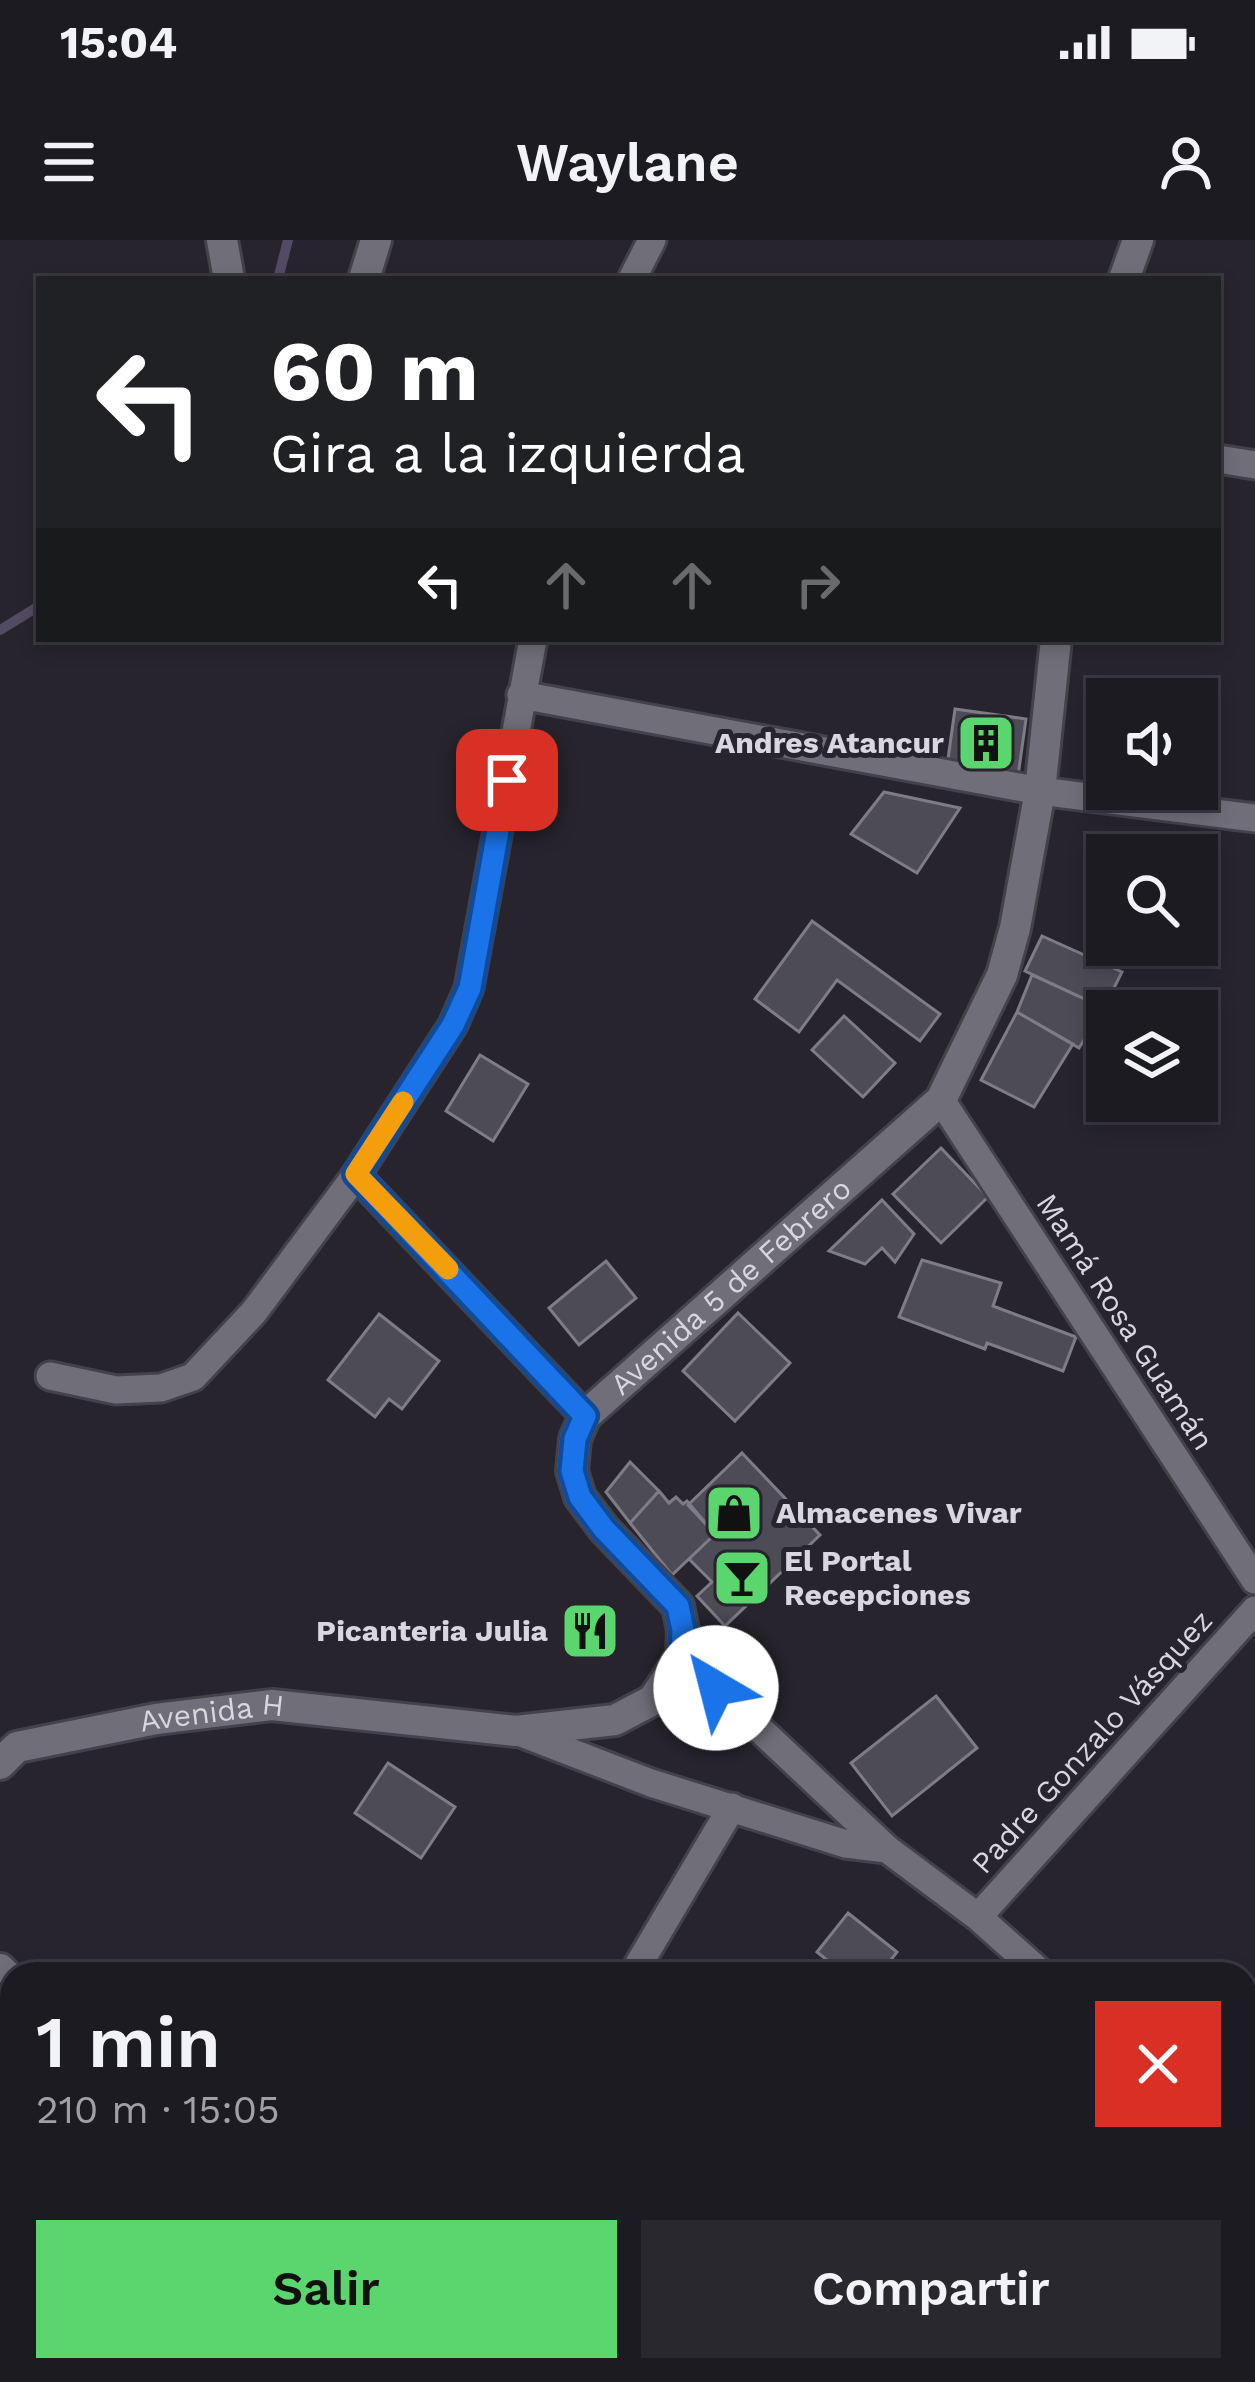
<!DOCTYPE html>
<html lang="es">
<meta charset="utf-8">
<style>
body{margin:0;font-family:"Work Sans",sans-serif;background:#2a282f;color:#f1f3f6;height:100vh;display:flex;flex-direction:column;font-size:45px;white-space:nowrap}
*{box-sizing:border-box;margin:0}
p{font-size:39px;color:#a0a1a5}
.icon{flex:none;width:66px;height:66px;fill:none;stroke:currentColor;stroke-width:2;stroke-linecap:round;stroke-linejoin:round}
.map{position:relative;flex:1;overflow:hidden}
.panel{position:absolute;left:0px;top:1722px;width:1257px;height:420px;display:flex;flex-direction:column;background:#1d1b22;border-radius:36px 36px 0 0;box-shadow:0 6px 18px #0003,0 0 0 3px #3b3940}
.panel>*{flex:none}
.hud{position:absolute;left:36px;top:36px;width:1185px;height:366px;border-radius:0px;box-shadow:0 6px 18px #0003,0 0 0 3px #3b3940;background:#202124;color:#fff;overflow:hidden}
.buttons{position:absolute;left:1086px;top:438px;display:grid;gap:24px}
.buttons a{display:grid;place-items:center;width:132px;height:132px;border-radius:0px;background:#1d1b22;box-shadow:0 6px 18px #0003,0 0 0 3px #3b3940;font-size:60px}
.pin{position:absolute;display:grid;place-items:center;width:102px;height:102px;color:#fff;margin:-51px;border-radius:24px;box-shadow:0 6px 18px #0006}
.me{position:absolute;width:132px;margin:-66px;rotate:323deg;stroke-linejoin:round;filter:drop-shadow(0 0 9px #0008)}
.turn{display:flex;align-items:center;gap:42px;height:252px;padding:0 36px;font-size:54px}
.turn .icon{width:156px;height:156px;stroke-width:2.5}
.turn b{display:block;font-size:84px;line-height:102px}
.lanes{display:flex;align-items:center;height:114px;padding:0 36px;background:#0003;justify-content:center;gap:60px;direction:ltr}
.lanes .off{opacity:.35}
.round{display:grid;place-items:center;flex:none;width:126px;height:126px;border-radius:0px;background:#2a282f}
.headline{display:flex;align-items:center;justify-content:space-between;height:204px;padding:0 36px}
h1{font-size:72px;font-weight:600;line-height:90px}
.primary-button{display:flex;gap:24px;margin-top:auto;padding:24px 36px}
.primary-button a{flex:1;height:138px;border-radius:0px;background:#5bd56e;color:#111;font-size:48px;font-weight:600;line-height:138px;text-align:center}
.primary-button a+a{background:#2a282f;color:#f1f3f6}
.status{display:flex;justify-content:space-between;align-items:center;height:84px;padding:0 60px;background:#1d1b22;direction:ltr}
.status svg{height:33px;fill:currentColor}
header{display:flex;justify-content:space-between;align-items:center;height:156px;padding:0 36px;background:#1d1b22;font-size:54px;font-weight:600}
.map>svg:first-child{display:block}
.lines{fill:none;stroke-linecap:round;stroke-linejoin:round}
.stream{stroke:#534a64;stroke-width:10}
.building{fill:#4d4b55;stroke:#7f7c87;stroke-width:3}
.minor-casing{stroke:#444249;stroke-width:33}
.tertiary-casing{stroke:#444249;stroke-width:36}
.minor{stroke:#706e78;stroke-width:27}
.tertiary{stroke:#706e78;stroke-width:30}
.route-casing{stroke:#114b97;stroke-width:30}
.route{stroke:#1a73e8;stroke-width:21}
.slow{stroke:#f59e0b;stroke-width:21}
.labels{text-anchor:middle;stroke-width:10;stroke-linejoin:round;paint-order:stroke}
.poi-label{font-size:30px;font-weight:bold;fill:#d9d7dd;stroke:#27242d;text-anchor:end}
.street-label{font-size:30px;fill:#d9d7dd;stroke:#27242d}
</style>
<div class="status"><b>15:04</b><svg viewBox="0 0 49 12"><path d="M0 12V9h3v3zM5 12V6h3v6zM10 12V3h3v9zM15 12V0h3v12zM26 1h20v11H26zM47 4h2v5h-2z"/></svg></div>
<header><svg class="icon" aria-label="menu" viewBox="0 0 24 24"><path d="M4 6h16M4 12h16M4 18h16"/></svg>Waylane<svg class="icon" aria-label="person" viewBox="0 0 24 24"><circle cx="12" cy="8" r="4"/><path d="M4 21q1-7 8-7t8 7"/></svg></header>
<div class="map">
<svg width="1255" height="2142" viewBox="0 0 1255 2142">
<rect width="100%" height="100%" fill="#27242d"/>
<g class="lines">
<path class="stream" d="M278,39L288,0
M0,390L39,366"/>
</g>
<path class="building" d="M955,469L1026,479L1018,536L947,526Z
M884,552L960,568L917,633L851,594Z
M812,681L940,774L920,801L837,740L799,792L755,759Z
M1042,696L1122,732L1104,768L1025,731Z
M1032,735L1104,768L1079,808L1017,772Z
M1017,772L1073,804L1034,867L981,840Z
M844,776L895,823L863,857L812,810Z
M480,815L528,844L493,901L446,871Z
M941,908L988,957L941,1003L893,954Z
M882,960L914,994L895,1022L882,1008L865,1024L829,1011Z
M922,1020L1001,1043L993,1066L1076,1097L1063,1131L987,1103L985,1109L899,1077Z
M606,1021L636,1058L579,1105L549,1068Z
M738,1073L790,1123L735,1181L683,1131Z
M379,1074L439,1121L402,1169L389,1159L375,1177L328,1140Z
M742,1213L820,1295L725,1386L697,1356L712,1342L689,1319L715,1294L688,1265Z
M630,1222L659,1251L630,1283L606,1252Z
M659,1251L669,1263L676,1257L683,1264L687,1261L715,1294L672,1335L630,1283Z
M936,1456L977,1508L892,1576L851,1523Z
M388,1523L455,1567L421,1618L355,1573Z
M848,1673L897,1712L880,1734H844L817,1712Z"/>
<g class="lines">
<g class="minor-casing">
<path id="minor" d="M632,39L652,0
M1218,219L1255,225
M521,455L1040,551L1255,578
M941,860L1255,1340
M356,935L585,1176
M50,1136L116,1150L161,1148L193,1137L254,1072L356,935L453,785L469,748L533,399
M682,1416L887,1609L978,1677L1042,1734
M516,1491L651,1543L846,1604L887,1609
M978,1677L1255,1370
M633,1734L732,1567
M1245,1841L1255,1831
M1245,1944L1255,1978
M0,1985L12,1978
M354,2142L358,2130"/>
</g>
<g class="tertiary-casing">
<g id="tertiary">
<path d="M222,0L229,39"/>
<path d="M364,39L376,0"/>
<path d="M1124,39L1138,0"/>
<path id="s1" d="M0,1524L17,1507L156,1479L272,1465L516,1491L615,1480L653,1460L682,1416L683,1390L678,1366L604,1289L580,1257L572,1231L575,1199L585,1176L941,860L1002,735L1015,688L1040,551L1056,399"/>
<path d="M0,1729L12,1741"/>
<path d="M301,2130L308,2142"/>
</g>
</g>
<use href="#minor" class="minor"/>
<use href="#tertiary" class="tertiary"/>
</g>
<g class="lines">
<g class="route-casing">
<path id="route" d="M507,540L470,748L453,785L356,934L585,1176L575,1199L572,1231L580,1257L604,1289L678,1366L683,1390L682,1416L716,1448"/>
</g>
<use href="#route" class="route"/>
<path class="slow" d="M403,862L356,934L448,1029"/>
</g>
<defs>
<g id="building-square" transform="scale(3)"><rect x="-9" y="-9" width="18" height="18" rx="4" fill="#5bd56e" stroke="#27242d"/><path d="M-4-6H4V6H1V3H-1V6H-4ZM-2.5-4.3h1.7v1.8h-1.7ZM.8-4.3h1.7v1.8H.8ZM-2.5-1h1.7V.8h-1.7ZM.8-1h1.7V.8H.8Z" fill="#111"/></g>
<g id="shop-square" transform="scale(3)"><rect x="-9" y="-9" width="18" height="18" rx="4" fill="#5bd56e" stroke="#27242d"/><path d="M-5-2.5h2.3a2.7 3.5 0 0 1 5.4 0H5L5.5 6h-11ZM-1.5-2.5h3a1.5 2.3 0 0 0-3 0Z" fill="#111"/></g>
<g id="bar-square" transform="scale(3)"><rect x="-9" y="-9" width="18" height="18" rx="4" fill="#5bd56e" stroke="#27242d"/><path d="M-6-5H6L.8 .8V4.5H3.5V6h-7V4.5H-.8V.8Z" fill="#111"/></g>
<g id="restaurant-square" transform="scale(3)"><rect x="-9" y="-9" width="18" height="18" rx="4" fill="#5bd56e" stroke="#27242d"/><path d="M-5-6h1v4h1v-4h1v4h1v-4h1v5L-1.5 .5V6h-2V.5L-5-1ZM5-6V6H3V1.5H1.5Q1.5-4 5-6Z" fill="#111"/></g>
</defs>
<g fill-rule="evenodd">
<use href="#building-square" x="986" y="503"/>
<use href="#shop-square" x="734" y="1273"/>
<use href="#bar-square" x="742" y="1338"/>
<use href="#restaurant-square" x="590" y="1391"/>
</g>
<g class="labels">
<g class="poi-label">
<text x="944" y="513">Andres Atancur</text>
<text x="776" y="1283" text-anchor="start">Almacenes Vivar</text>
<text x="784" y="1331" text-anchor="start">El Portal<tspan x="784" dy="34">Recepciones</tspan></text>
<text x="548" y="1401">Picanteria Julia</text>
</g>
<g class="street-label">
<text dy="10" stroke="none"><textPath href="#s1" startOffset="1200">Avenida 5 de Febrero</textPath></text>
<text transform="translate(1125 1082) rotate(57)" y="10">Mamá Rosa Guamán</text>
<text dy="10" stroke="none"><textPath href="#s1" startOffset="222">Avenida H</textPath></text>
<text transform="translate(1092 1502) rotate(-48)" y="10">Padre Gonzalo Vásquez</text>
</g>
</g>
</svg>
<div class="buttons">
<a><svg class="icon" aria-label="sound" viewBox="0 0 24 24"><path d="M4 9h4l5-4v14l-5-4H4zM17 9q2 3 0 6"/></svg></a>
<a><svg class="icon" aria-label="search" viewBox="0 0 24 24"><circle cx="10" cy="10" r="6"/><path d="M15 15l6 6"/></svg></a>
<a><svg class="icon" aria-label="layers" viewBox="0 0 24 24"><path d="M12 4l9 5-9 5-9-5zM3 14l9 5 9-5"/></svg></a>
</div>
<div class="pin" style="left:507px;top:540px;background:#d93025"><svg class="icon" aria-label="arrive" viewBox="0 0 24 24"><path d="M6 21V4h12l-3 4 3 4H6"/></svg></div>
<svg class="me" style="left:716px;top:1448px" viewBox="-20 -20 40 40"><circle r="19" fill="#fff"/><path d="M0-13L10 11 0 6-10 11z" fill="#1a73e8"/></svg>
<div class="hud">
<div class="turn"><svg class="icon" aria-label="left" viewBox="0 0 24 24"><path d="M17 20v-9H6M10 6l-5 5 5 5"/></svg><div><b>60 m</b>Gira a la izquierda</div></div>
<div class="lanes"><svg class="icon" aria-label="left" viewBox="0 0 24 24"><path d="M17 20v-9H6M10 6l-5 5 5 5"/></svg><svg class="icon off" aria-label="ahead" viewBox="0 0 24 24"><path d="M12 20V5M6 11l6-6 6 6"/></svg><svg class="icon off" aria-label="ahead" viewBox="0 0 24 24"><path d="M12 20V5M6 11l6-6 6 6"/></svg><svg class="icon off" aria-label="right" viewBox="0 0 24 24"><path d="M7 20v-9h11M14 6l5 5-5 5"/></svg></div>
</div>
<section class="panel">
<div class="headline"><div><h1>1 min</h1><p>210 m · 15:05</p></div><a class="round" style="background:#d93025;color:#fff"><svg class="icon" aria-label="close" viewBox="0 0 24 24"><path d="M6 6l12 12M18 6L6 18"/></svg></a></div>
<div class="primary-button"><a>Salir</a><a>Compartir</a></div>
</section>
</div>
